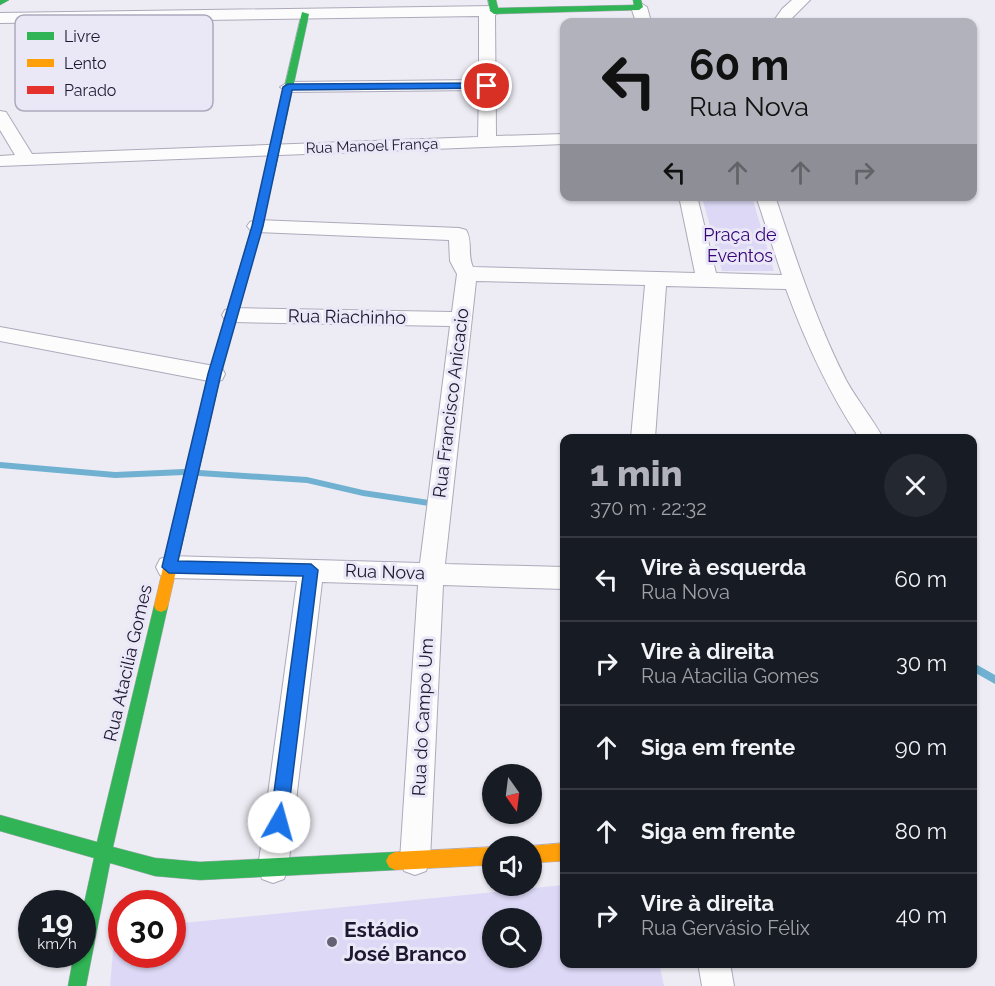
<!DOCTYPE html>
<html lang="pt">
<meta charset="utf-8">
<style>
body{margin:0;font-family:Raleway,sans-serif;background:#242831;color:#f1f3f6;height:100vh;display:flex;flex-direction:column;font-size:22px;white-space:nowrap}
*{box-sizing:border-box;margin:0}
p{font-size:20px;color:#9ea1a6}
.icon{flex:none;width:33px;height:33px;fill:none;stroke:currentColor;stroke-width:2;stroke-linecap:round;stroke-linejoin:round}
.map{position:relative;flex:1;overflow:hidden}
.details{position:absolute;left:560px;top:434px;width:417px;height:534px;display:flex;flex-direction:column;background:#171b24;border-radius:12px;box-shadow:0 2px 4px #0004}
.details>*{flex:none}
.hud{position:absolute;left:560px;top:18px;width:417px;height:183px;border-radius:12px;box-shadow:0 2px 4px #0004;background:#b2b2bc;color:#111;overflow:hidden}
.needle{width:39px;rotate:166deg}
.controls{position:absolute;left:482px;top:764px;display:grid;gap:12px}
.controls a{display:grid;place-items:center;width:60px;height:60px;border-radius:50%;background:#171b24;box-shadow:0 2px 4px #0004;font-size:30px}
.speed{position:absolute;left:18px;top:890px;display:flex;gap:12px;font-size:30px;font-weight:700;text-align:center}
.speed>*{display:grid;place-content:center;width:78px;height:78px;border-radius:50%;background:#171b24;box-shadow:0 2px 4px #0004;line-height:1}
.speed small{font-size:15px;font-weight:400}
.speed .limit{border:9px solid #d22;background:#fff;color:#111}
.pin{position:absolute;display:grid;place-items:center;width:51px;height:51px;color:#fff;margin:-26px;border:3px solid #fff;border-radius:50%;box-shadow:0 2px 6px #0007}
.me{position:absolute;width:66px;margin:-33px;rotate:7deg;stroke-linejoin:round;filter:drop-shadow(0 0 4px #0008)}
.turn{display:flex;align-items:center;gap:21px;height:126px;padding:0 30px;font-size:27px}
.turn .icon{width:78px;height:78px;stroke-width:2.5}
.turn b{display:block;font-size:42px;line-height:51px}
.lanes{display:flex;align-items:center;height:57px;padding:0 30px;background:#0003;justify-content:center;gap:30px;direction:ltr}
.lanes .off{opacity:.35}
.round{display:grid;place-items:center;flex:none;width:63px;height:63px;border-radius:32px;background:#242831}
.head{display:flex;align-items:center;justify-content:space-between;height:102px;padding:0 30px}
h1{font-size:36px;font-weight:800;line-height:45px;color:#b2b2bc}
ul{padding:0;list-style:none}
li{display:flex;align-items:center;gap:18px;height:84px;padding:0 30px;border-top:2px solid #363941}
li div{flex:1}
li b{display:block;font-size:22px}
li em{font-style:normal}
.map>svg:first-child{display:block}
.green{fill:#dcd8f6;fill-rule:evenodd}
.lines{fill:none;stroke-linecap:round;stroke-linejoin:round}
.stream{fill:#70b0d0;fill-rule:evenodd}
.street-casing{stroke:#ada9ba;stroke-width:2}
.fast-casing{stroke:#ada9ba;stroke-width:1}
.slow-casing{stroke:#ada9ba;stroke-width:1}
.jam-casing{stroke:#ada9ba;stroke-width:1}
.street{fill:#fcfcfd;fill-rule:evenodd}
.fast{fill:#30b455;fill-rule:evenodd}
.slow{fill:#ff9f0a;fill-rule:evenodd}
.jam{fill:#e5322d;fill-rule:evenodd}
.route{fill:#1a73e8;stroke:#114b97;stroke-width:1.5}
.poi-dot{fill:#666275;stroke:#eae8f7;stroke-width:2}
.labels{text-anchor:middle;stroke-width:6;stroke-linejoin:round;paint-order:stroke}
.far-street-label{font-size:15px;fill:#1d1731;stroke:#eae8f7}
.park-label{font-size:18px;fill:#360477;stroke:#eae8f7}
.street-label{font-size:18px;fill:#1d1731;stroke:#eae8f7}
.near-poi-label{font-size:21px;font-weight:bold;fill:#1d1731;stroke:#eae8f7;text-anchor:start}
.key{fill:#eae8f7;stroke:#aca9bc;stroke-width:1.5}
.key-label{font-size:16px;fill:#1d1731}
</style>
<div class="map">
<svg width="995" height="986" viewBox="0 0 995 986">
<rect width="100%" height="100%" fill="#edecf4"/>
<path class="green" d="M702,197H752L774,271H722Z
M564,885V963H659L664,986H110L115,929H121L122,954H172L173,924ZM492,918H531V957H492Z"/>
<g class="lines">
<path class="stream" d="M0,462L115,472L184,469L187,470L188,472L187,474L184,475L115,478L0,468Z
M199,470L307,477L363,490L429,500L432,501L433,503L432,505L429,506L363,496L307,483L199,476L196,475L195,473L196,471Z
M972,662L995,675V684L972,671Z"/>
<g class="street-casing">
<path id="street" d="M792,0H810L788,22H773L782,9Z
M639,2L647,7L651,22H636L631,7Z
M494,6L502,11L495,15L496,136L564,134V144L0,166V156L15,155L0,130V111L6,112L32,154L478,137L479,90L288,92L280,87L288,82L479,80V16L0,23V13Z
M679,196H697L716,273L782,275L756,196H775C796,259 816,321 846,380C857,400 872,418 883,438H859C828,391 805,341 786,289L666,286L655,438H631L645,285L476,281L445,564L564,567V589L443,585L430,860L426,871L415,875L404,871L400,860L418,585L322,582L288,868L284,879L273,883L262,879L258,868L297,581L169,578L160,575L156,567L160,559L169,556L420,563L450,326L232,322L225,320L222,315L225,310L232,308L452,312L457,274L450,261L449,240L257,232L250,230L247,226L250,222L257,220L459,228L466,230C473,241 467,255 473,267L695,273Z
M0,327L214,366L222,368L225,374L222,380L214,382L0,341Z
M698,963H730L734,986H702Z"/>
</g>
<g class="fast-casing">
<path id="fast" d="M0,0H9L0,5Z
M488,0H496L498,8L634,5L633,0H641L643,7L639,10L494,14L490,11Z
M302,12L309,14L278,157L273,160L268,157Z
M161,600L166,602L168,606L113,847L155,858L200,862L395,852L401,855L404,861L401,867L395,870L200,880L155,876L110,863L86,986H68L74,954H82V913L94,858L0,831V815L97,842L154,606L156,602Z"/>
</g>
<g class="slow-casing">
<path id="slow" d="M216,365L222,369L168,606L166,610L161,612L156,610L154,606L210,369Z
M564,843V861L531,863L530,846Z
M492,847V865L395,870L389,867L386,861L389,855L395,852Z"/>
</g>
<g class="jam-casing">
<path id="jam" d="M273,154L278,157L262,226L222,369L216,373L210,369L252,226L268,157Z"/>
</g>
<use href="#street" class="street"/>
<use href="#fast" class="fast"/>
<use href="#slow" class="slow"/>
<use href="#jam" class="jam"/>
</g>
<path class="route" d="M487,83L492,86L491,88L292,90L263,226L221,374L178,561L311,564L318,570L287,822L285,828L279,831L273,828L270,822L303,576L169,573L162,567L208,374L252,226L283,87L288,84Z"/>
<circle class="poi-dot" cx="332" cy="942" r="6"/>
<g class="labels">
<g class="far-street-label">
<text transform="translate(372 146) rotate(-2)" y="5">Rua Manoel França</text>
</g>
<g class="park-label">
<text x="740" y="241">Praça de<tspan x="740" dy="21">Eventos</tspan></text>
</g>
<g class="street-label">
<text transform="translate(347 317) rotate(1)" y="6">Rua Riachinho</text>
<text transform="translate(451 403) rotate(-83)" y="6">Rua Francisco Anicacio</text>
<text transform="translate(385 572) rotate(2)" y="6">Rua Nova</text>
<text transform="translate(128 663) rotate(-77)" y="6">Rua Atacilia Gomes</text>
<text transform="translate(423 717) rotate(-87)" y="6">Rua do Campo Um</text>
</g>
<g class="near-poi-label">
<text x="344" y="937">Estádio<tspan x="344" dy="24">José Branco</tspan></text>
</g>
</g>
<rect x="15" y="15" width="198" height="96" rx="9" class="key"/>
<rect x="27" y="32" width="27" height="8" fill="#30b455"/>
<rect x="27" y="59" width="27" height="8" fill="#ff9f0a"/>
<rect x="27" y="86" width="27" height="8" fill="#e5322d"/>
<g class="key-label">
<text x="64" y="42">Livre</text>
<text x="64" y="69">Lento</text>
<text x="64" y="96">Parado</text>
</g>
</svg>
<div class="controls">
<a><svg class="needle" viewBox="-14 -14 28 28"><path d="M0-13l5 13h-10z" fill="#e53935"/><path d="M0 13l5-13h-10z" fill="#9ea1a6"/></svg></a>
<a><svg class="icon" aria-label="sound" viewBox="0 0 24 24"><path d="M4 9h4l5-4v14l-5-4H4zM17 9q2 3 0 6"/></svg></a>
<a><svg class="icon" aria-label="search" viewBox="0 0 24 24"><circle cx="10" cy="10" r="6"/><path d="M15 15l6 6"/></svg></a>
</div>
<div class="speed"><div>19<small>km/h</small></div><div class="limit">30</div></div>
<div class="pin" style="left:487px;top:86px;background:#d93025"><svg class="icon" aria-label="arrive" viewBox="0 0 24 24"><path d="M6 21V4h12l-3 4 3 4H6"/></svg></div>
<svg class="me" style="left:279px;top:822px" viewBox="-20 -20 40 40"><circle r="19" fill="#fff"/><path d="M0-13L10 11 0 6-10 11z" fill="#1a73e8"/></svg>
<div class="hud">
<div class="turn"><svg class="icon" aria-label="left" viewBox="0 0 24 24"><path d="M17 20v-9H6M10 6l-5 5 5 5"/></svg><div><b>60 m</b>Rua Nova</div></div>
<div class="lanes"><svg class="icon" aria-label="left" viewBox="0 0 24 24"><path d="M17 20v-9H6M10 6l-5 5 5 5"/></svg><svg class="icon off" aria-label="ahead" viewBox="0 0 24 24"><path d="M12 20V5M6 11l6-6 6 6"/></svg><svg class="icon off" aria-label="ahead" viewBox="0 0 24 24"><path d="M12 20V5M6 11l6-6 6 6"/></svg><svg class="icon off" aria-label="right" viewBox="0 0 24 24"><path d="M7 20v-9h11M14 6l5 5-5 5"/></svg></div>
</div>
<section class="details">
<div class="head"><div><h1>1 min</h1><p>370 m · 22:32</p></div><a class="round"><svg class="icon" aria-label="close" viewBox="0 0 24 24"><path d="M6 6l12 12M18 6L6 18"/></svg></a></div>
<ul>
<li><svg class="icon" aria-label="left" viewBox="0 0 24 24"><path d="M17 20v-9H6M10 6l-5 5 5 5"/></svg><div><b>Vire à esquerda</b><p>Rua Nova</p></div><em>60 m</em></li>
<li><svg class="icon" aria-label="right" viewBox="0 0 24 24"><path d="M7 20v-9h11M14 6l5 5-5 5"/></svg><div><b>Vire à direita</b><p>Rua Atacilia Gomes</p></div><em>30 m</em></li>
<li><svg class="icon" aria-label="ahead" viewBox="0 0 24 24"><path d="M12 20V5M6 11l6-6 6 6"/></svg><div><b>Siga em frente</b></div><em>90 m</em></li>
<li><svg class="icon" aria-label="ahead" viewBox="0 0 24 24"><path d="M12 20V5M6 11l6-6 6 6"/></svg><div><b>Siga em frente</b></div><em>80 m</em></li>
<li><svg class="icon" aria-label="right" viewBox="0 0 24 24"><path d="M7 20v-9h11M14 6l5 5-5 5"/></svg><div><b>Vire à direita</b><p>Rua Gervásio Félix</p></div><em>40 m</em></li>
</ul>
</section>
</div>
